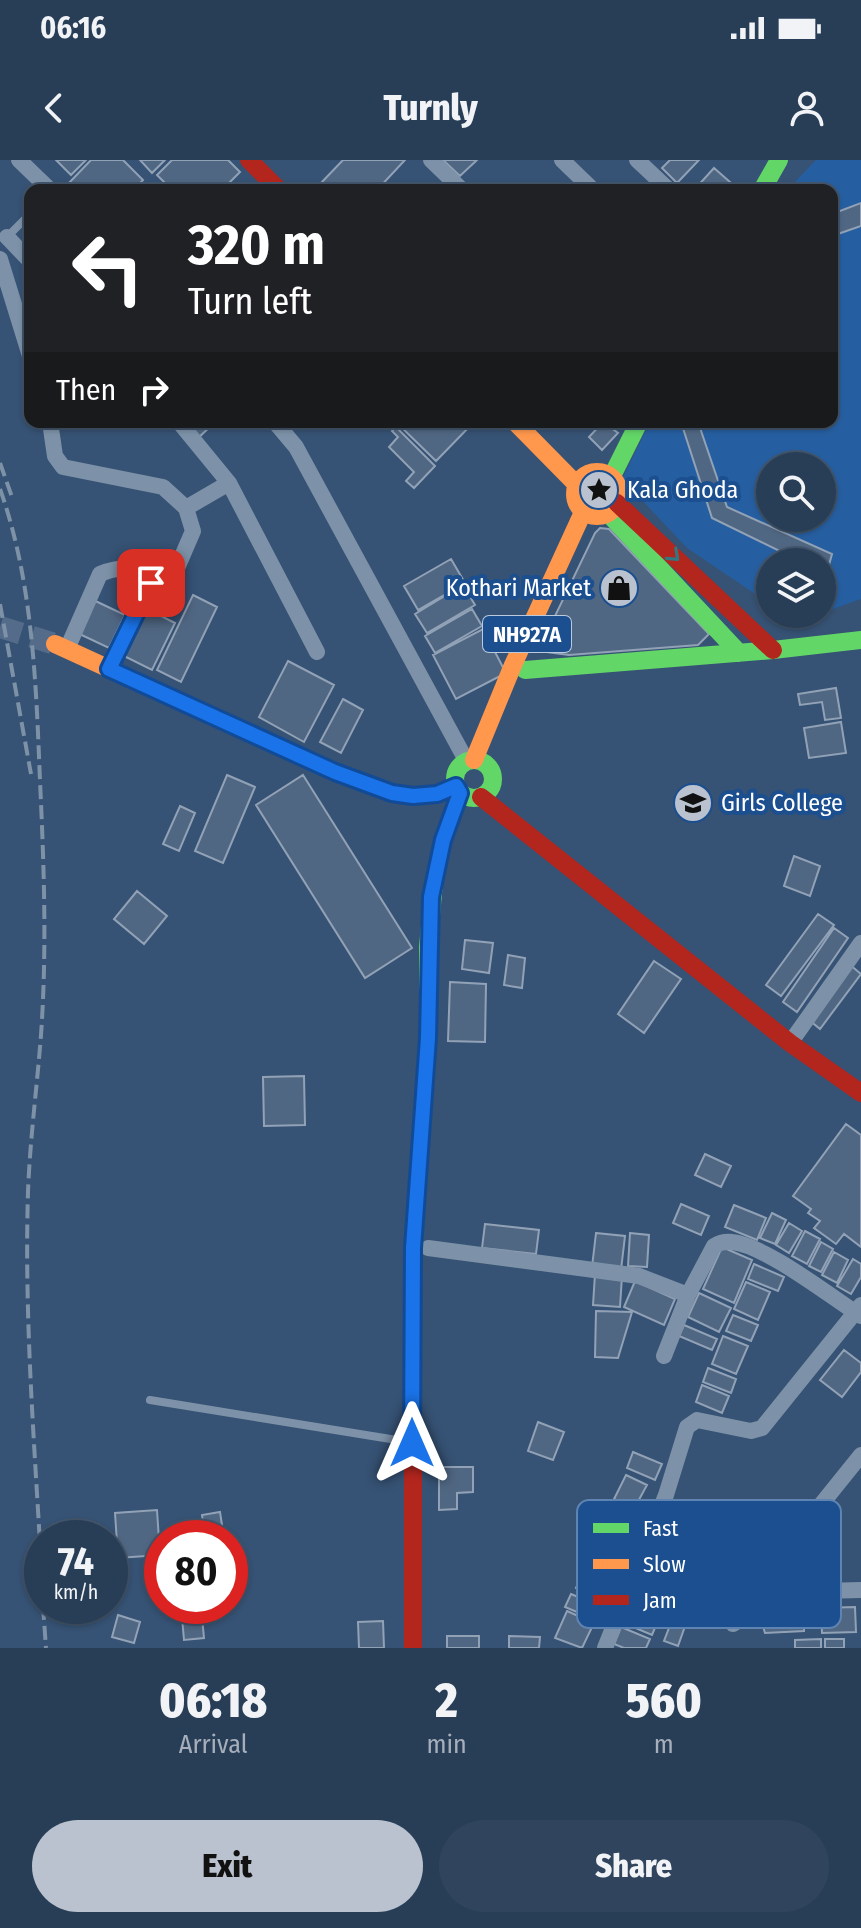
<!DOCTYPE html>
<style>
body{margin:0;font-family:"Fira Sans Condensed",sans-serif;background:#30455d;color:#f1f3f6;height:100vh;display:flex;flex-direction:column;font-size:30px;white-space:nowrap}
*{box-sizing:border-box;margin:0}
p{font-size:26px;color:#a5aeba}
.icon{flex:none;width:44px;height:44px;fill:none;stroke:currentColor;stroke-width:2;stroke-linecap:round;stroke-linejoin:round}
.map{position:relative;height:1488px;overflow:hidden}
.sheet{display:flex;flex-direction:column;background:#283e57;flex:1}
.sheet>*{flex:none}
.guide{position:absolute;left:24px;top:24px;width:814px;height:244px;border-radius:16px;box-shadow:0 2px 6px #0004,0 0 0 2px #44576d;background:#202124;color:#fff;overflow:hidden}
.fabs{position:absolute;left:756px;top:292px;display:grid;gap:16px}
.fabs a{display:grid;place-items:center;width:80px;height:80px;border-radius:50%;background:#283e57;box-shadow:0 2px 6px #0004,0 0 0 2px #44576d;font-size:40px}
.speed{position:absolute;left:24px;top:1360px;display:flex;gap:16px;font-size:40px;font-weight:700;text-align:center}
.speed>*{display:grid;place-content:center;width:104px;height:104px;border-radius:50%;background:#283e57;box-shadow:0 2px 6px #0004,0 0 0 2px #44576d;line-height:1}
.speed small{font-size:20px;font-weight:400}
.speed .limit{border:12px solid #d22;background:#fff;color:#111}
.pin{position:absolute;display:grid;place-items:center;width:68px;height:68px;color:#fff;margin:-34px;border-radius:16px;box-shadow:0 4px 12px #0006}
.me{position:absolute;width:88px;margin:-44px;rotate:0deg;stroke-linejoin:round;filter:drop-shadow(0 0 6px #0008)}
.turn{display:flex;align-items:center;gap:28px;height:168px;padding:0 32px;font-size:36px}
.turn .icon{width:104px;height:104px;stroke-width:2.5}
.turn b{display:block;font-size:56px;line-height:68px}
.then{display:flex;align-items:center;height:76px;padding:0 32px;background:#0003;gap:16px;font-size:30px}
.eta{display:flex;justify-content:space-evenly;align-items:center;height:136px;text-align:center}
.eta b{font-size:48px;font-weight:800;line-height:56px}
.action{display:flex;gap:16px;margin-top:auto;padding:16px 32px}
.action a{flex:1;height:92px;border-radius:48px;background:#b9c2ce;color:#111;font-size:32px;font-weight:800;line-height:92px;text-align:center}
.action a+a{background:#30455d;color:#f1f3f6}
.status{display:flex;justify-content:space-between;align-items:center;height:56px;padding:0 40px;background:#283e57;direction:ltr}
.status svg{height:22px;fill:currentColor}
header{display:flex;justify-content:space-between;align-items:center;height:104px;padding:0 32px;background:#283e57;font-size:36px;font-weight:800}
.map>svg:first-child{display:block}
.green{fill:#265fa1;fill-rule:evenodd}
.building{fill:#506783;stroke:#92a2b6;stroke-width:2}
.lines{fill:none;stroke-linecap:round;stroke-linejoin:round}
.secondary-tunnel{stroke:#546c89;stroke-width:22;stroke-dasharray:22 11;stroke-linecap:butt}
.lane{stroke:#7d92a8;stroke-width:8}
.street{stroke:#7d92a8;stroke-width:16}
.fast{stroke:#63d668;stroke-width:18}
.slow{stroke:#ff974d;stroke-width:18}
.jam{stroke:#b3261e;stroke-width:18}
.rail{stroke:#7e92a7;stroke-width:4;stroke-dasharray:14 6;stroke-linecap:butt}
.oneway{stroke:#317883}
.route-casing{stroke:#114b97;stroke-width:20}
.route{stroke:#1a73e8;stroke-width:14}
.labels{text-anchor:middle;stroke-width:8;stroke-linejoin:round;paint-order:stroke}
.shield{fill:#1b4f8f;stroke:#bbcadd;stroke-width:2}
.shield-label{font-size:22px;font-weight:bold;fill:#fff}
.poi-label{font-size:24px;fill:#fff;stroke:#1b4f8f;text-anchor:start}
.key{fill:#1b4f8f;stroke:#5f84b1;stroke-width:2}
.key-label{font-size:22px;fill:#fff}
</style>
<div class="status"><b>06:16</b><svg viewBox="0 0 49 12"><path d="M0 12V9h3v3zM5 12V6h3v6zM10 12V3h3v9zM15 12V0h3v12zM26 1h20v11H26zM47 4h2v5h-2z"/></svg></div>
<header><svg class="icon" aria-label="back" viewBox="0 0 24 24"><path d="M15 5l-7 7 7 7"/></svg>Turnly<svg class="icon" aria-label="person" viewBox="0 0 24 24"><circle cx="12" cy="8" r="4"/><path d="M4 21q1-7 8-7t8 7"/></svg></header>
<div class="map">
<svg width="861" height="1488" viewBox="0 0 861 1488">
<rect width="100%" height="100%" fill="#365274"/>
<path class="green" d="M816,0H861V439L822,453V402H770V444L687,388L622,319L650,262H832V30H787ZM770,306H822V358H770Z"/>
<path class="building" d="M56,0H86L71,15Z
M91,0H123L143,20L134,30H72L67,25Z
M140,0H165L152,13Z
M172,0H228L240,12L222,30H172L157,15Z
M343,0H405L377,30H326L320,24Z
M443,0H477L460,16Z
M670,0H699L677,23L662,8Z
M714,8L738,29L737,30H694Z
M861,43V66L832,76V54Z
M177,262H215L195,281Z
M396,262H474L436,301Z
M603,262L618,273L602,290L589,277Z
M681,262H698L727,347L832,394L822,431V402H802L712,358Z
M396,267L435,306L414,328L406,321L414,312L389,287L398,277L392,271Z
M600,368L609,369L709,474L698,485L569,495L547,492L541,485L595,373Z
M451,399L465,423L418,450L404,426Z
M463,425L475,445L427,473L415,454Z
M193,435L217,447L181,522L157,510Z
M87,437L125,455L109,488L71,470Z
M139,445L175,463L152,510L116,492Z
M472,449L482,466L435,493L425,476Z
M483,469L506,513L456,539L433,495Z
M288,501L334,525L304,582L259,557Z
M836,528L841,558L825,560L822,542L800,545L798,534Z
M343,539L363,550L341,593L320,582Z
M841,562L846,593L809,598L804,568Z
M227,615L255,627L223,703L195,691Z
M303,615L412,788L365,818L256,645Z
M180,646L195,653L179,691L163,684Z
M794,696L820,706L810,736L784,726Z
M137,731L167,756L144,784L114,759Z
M818,754L834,765L781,836L766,825Z
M834,768L848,778L797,852L783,842Z
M465,780L493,783L489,813L462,809Z
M508,795L525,798L522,828L504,825Z
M654,801L681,819L644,873L618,854Z
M849,804L861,814L820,869L808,859Z
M450,822L486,824L485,882L448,881Z
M304,916L305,965L264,966L263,917Z
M846,964L861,975V1087L844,1074L836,1084L814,1068L820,1061L808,1053L811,1049L793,1036Z
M705,994L731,1006L721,1027L695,1015Z
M681,1044L709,1056L701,1075L673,1063Z
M734,1045L766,1058L757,1080L725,1067Z
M772,1053L786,1060L775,1084L760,1078Z
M789,1063L802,1071L789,1093L776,1085Z
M485,1064L539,1070L536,1094L482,1088Z
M805,1071L820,1079L807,1104L792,1096Z
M596,1073L625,1076L621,1110L592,1107Z
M630,1073L649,1075L647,1107L628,1106Z
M821,1082L833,1089L821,1112L809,1106Z
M722,1087L752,1100L734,1143L703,1129Z
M834,1092L848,1100L837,1123L822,1115Z
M853,1099L861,1104V1117L851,1134L837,1126Z
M754,1104L784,1117L778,1131L748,1119Z
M595,1114L622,1116L620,1147L593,1145Z
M635,1121L675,1139L664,1165L624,1147Z
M746,1122L770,1132L758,1160L734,1149Z
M699,1133L731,1148L719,1172L688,1157Z
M596,1151L632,1152L618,1198L595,1197Z
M733,1155L758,1165L751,1181L726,1171Z
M684,1165L717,1179L712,1190L679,1176Z
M723,1176L748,1186L736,1214L712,1204Z
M844,1190L861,1203V1212L842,1237L820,1220Z
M708,1208L736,1219L731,1233L703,1222Z
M702,1225L729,1236L722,1253L696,1242Z
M538,1262L564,1272L553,1300L528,1291Z
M633,1292L662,1304L655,1320L627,1308Z
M439,1307H473V1332L457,1333V1349L439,1350Z
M626,1315L647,1325L634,1349L614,1339Z
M157,1350L160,1395L118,1398L115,1353Z
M220,1352L224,1378H205L202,1355Z
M583,1412L608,1423L601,1439L576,1428Z
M633,1433L664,1446L652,1475L621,1462Z
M571,1434L597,1445L591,1458L565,1447Z
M802,1442V1454L797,1456L804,1458V1471L765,1473L762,1463L766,1448Z
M181,1446H201L204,1478L184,1480Z
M855,1447L856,1472L822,1473L821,1448Z
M676,1450L689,1455L678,1486L664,1481Z
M567,1451L594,1463L582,1488L555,1478Z
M118,1455L140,1462L134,1483L112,1477Z
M383,1461L384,1488H359L358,1462Z
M621,1467L650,1479L646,1488H624L614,1484Z
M447,1476H479V1488H447Z
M509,1476L540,1477L539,1488H509Z
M821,1479V1488H795V1480Z
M825,1479H844V1488H825Z"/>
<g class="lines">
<path class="secondary-tunnel" d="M0,467L55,484"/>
<path class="lane" d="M4,77H7L30,54
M150,1240L409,1282"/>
<path class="street" d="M19,0L50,30
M431,0L462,30
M562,0L593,30
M637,0L669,30
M7,77L30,101
M0,99L30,196
M50,262L55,296L63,307L163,327L186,348L193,371L171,422L157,426C133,414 129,402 100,414L67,489
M179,262L229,323L317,492
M275,262L296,287L467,602
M186,348L229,323
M109,509L151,423
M790,883L861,783
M428,1088L639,1116L688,1135
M664,1196L688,1135L714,1086C719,1083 725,1081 732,1082C765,1085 831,1137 861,1156
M784,1432L795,1388L803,1367L861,1295
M733,1464L784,1432L861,1430
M605,1488L666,1335L687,1267L697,1260L751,1271L762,1268L861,1145"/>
<path class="fast" d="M762,30L779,0
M612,316L639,262
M608,353L739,493
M525,510L773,490L861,480
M455 619a19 19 0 1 1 38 0a19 19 0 1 1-38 0Z
M420,993L428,878V787L434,723L443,680L460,633"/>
<path class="slow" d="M515,262L577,325
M575 334a22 22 0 1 1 44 0a22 22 0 1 1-44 0Z
M55,484L335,612L392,633L413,636L437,634L456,626
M474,600L513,505L584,350"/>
<path class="jam" d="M249,0L279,30
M617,343L773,490
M481,637L790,883L861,933
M413,1488V1088L420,993"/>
<path class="rail" d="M0,303L12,337
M0,329C33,422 36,523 40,621C44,706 47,790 41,875C37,927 30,979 28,1032C24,1161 35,1290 42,1419
M0,444L31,614
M43,1446L46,1488"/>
</g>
<defs><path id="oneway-chevron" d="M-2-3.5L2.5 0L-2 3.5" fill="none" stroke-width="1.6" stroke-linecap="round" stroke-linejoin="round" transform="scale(2)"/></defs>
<use class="oneway" href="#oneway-chevron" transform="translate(674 396) rotate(43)"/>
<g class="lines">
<g class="route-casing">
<path id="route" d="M151,423L109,509L335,612L392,633L413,636L437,634L456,626L460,633L443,680L431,737L428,878L413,1088L412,1283"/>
</g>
<use href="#route" class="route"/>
</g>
<defs>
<g id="sight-disc" transform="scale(2)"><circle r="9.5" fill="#b9c2ce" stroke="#1b4f8f"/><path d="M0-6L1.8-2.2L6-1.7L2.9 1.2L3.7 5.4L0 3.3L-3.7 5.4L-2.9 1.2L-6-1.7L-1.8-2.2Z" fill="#111"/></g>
<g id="shop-disc" transform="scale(2)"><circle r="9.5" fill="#b9c2ce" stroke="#1b4f8f"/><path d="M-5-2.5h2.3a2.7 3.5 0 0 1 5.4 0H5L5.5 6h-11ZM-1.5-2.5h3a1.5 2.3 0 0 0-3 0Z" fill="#111"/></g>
<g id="university-disc" transform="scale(2)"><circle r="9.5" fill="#b9c2ce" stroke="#1b4f8f"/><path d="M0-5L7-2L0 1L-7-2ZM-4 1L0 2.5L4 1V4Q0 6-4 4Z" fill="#111"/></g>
</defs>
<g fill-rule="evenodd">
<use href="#sight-disc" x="599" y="330"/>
<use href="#shop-disc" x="619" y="428"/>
<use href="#university-disc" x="693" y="643"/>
</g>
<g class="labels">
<rect class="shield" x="483" y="456" width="88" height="36" rx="6"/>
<g class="shield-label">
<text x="527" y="482">NH927A</text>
</g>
<g class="poi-label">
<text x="627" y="338">Kala Ghoda</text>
<text x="591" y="436" text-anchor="end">Kothari Market</text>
<text x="721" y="651">Girls College</text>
</g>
</g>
<rect x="577" y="1340" width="264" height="128" rx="12" class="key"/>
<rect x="593" y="1363" width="36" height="10" fill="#63d668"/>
<rect x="593" y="1399" width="36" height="10" fill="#ff974d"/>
<rect x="593" y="1435" width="36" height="10" fill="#b3261e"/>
<g class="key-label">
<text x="643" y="1376">Fast</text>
<text x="643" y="1412">Slow</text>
<text x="643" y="1448">Jam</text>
</g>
</svg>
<div class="fabs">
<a><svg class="icon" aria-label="search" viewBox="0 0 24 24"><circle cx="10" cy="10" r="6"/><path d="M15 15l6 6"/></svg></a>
<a><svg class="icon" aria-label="layers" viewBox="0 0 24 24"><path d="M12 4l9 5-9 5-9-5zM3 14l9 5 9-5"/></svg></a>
</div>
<div class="speed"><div>74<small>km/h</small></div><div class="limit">80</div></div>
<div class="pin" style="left:151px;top:423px;background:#d93025"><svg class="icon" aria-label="arrive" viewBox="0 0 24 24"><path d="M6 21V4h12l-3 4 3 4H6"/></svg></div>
<svg class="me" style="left:412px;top:1283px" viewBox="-20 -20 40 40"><path d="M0-17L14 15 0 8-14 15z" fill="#1a73e8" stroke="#fff" stroke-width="4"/></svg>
<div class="guide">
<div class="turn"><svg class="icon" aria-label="left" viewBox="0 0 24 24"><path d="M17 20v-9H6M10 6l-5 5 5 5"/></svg><div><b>320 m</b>Turn left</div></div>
<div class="then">Then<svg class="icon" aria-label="right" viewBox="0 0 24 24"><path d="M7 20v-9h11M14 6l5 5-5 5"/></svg></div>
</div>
</div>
<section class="sheet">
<div class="eta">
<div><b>06:18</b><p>Arrival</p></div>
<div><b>2</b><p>min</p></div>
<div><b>560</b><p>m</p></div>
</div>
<div class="action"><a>Exit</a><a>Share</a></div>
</section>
